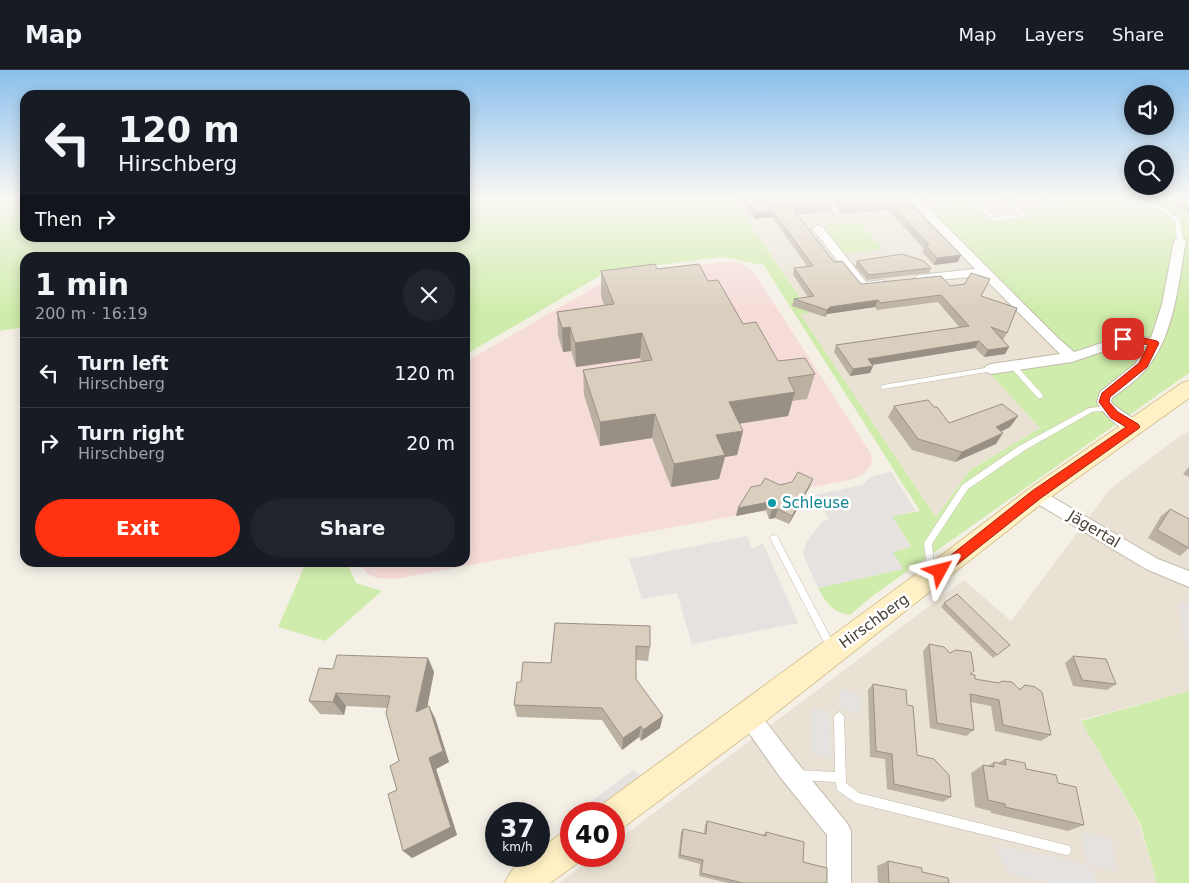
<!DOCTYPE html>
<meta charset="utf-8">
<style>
body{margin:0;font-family:"DejaVu Sans",sans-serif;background:#20242c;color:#f1f3f6;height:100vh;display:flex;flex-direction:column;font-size:19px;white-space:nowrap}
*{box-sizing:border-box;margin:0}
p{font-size:16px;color:#9ea1a6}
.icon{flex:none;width:28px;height:28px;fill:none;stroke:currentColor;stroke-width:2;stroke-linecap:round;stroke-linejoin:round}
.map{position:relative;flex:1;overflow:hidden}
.panel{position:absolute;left:20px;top:182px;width:450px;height:315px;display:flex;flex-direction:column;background:#171b24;border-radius:15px;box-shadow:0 2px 12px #0003}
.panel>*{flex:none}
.hud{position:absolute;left:20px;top:20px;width:450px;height:152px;border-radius:15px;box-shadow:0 2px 12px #0003;background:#171b24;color:#f1f3f6;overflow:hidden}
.buttons{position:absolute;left:1124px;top:15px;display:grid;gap:10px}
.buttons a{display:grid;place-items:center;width:50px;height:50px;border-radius:50%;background:#171b24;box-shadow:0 2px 12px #0003;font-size:25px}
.speed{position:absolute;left:485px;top:732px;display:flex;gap:10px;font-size:25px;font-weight:700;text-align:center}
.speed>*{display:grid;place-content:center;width:65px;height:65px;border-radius:50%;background:#171b24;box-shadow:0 2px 12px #0003;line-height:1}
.speed small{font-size:12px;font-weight:400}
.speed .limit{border:8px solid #d22;background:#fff;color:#111}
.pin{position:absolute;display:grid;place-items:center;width:42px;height:42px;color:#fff;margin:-21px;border-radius:10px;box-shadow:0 2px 8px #0006}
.me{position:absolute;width:55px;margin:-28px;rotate:52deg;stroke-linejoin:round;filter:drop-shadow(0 0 4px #0008)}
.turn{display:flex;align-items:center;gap:18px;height:105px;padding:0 15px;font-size:22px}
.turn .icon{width:65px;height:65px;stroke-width:2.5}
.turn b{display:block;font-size:35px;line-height:42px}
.then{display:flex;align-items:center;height:48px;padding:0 15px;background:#0003;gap:10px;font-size:19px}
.round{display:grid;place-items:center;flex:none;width:52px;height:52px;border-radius:26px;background:#20242c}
.headline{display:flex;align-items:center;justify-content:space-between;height:85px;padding:0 15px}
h1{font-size:30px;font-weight:700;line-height:38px}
.action{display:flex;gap:10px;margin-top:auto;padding:10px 15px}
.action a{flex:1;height:58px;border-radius:30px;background:#ff3312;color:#fff;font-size:20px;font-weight:700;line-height:58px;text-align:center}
.action a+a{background:#20242c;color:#f1f3f6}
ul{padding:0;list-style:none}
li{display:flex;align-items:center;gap:15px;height:70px;padding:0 15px;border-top:1px solid #363941}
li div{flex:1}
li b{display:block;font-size:19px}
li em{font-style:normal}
header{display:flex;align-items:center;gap:30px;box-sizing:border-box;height:70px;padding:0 25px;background:#171b24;border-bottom:1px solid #363941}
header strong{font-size:24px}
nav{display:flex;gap:28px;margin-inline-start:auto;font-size:18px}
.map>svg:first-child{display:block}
.residential{fill:#e9e2d4}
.medical{fill:#f6dcd9}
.green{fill:#d0ecac}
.parking{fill:#e5e2df}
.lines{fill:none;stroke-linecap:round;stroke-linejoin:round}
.lane-casing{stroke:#c3bbab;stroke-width:1}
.street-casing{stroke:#c3bbab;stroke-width:2}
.secondary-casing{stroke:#d8c493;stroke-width:2}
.lane{fill:#fff;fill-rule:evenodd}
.street{fill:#fff;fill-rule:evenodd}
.secondary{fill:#fff0c5;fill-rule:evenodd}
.wall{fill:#bbb1a3}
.shaded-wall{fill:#999085}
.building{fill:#dacebe;stroke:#999085}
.route{fill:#ff3312;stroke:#a6210c}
.culture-dot{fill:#0f9aa8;stroke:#fff;stroke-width:2}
.labels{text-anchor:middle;stroke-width:5;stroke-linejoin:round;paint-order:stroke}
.culture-label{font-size:15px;fill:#0d838f;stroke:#fff;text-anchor:start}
.street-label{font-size:15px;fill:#484035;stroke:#fff}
</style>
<header>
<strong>Map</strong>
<nav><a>Map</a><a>Layers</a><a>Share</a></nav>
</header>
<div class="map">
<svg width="1189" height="813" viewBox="0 0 1189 813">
<rect width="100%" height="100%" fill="#f4f0e6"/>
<path class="residential" d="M732,127H1154L1137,138L1101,129L1026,139L1033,147L992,153L966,131L917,139L1061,284L983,296L1040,358L970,400L936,447L799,244L810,242Z
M1189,361V621L1081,650L1139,753L1157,813H559L595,786H614V773L964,510L1011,551L1109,420L1176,369Z"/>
<path class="medical" d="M722,192H737L753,201L871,384L872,394L864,403L854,409L809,418L789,454L775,448L769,449L767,444L761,441L395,509L377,508L367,504L360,493L465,492V292L614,206Z"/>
<path class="green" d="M0,127H25V168H465V127H732L810,243L800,244L936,447L970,400L1040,358L983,296L1060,283L916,139L966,131L992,153L1032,147L1025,139L1101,129L1137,138L1154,127H1189V303L875,524L850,545C832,542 826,533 818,518L903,499L892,481L911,477L892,446L920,441L763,194C752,195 735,188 721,187L606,202L465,285V188H25V257L0,261Z
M860,152L883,179L843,184L821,157Z
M306,493H347L356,513L382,521L325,571L278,557Z
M1189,621V813H1157L1140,753L1081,651Z"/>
<path class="parking" d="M891,402L916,441L892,446L911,477L893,482L903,499L818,518L803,485L806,473L822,452L829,449L815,425L863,415L870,407Z
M747,466L752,479L763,473L798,553L692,574L677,523L642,529L629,489Z
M1178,532L1189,533V585L1187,584Z
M841,618L862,627L860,645L838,637Z
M811,637L830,641L831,688L811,683Z
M633,700L641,706L588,744H574Z
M1081,762L1111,768L1117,802L1088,795L1099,813H1053L1010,805L993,775L1087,794Z"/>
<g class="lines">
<g class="lane-casing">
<path id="lane" d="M823,127H827L839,141L838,142H834Z
M1036,127H1049L1047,128L1012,133L1025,144V146L994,151L976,135L978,134ZM1006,133L1019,144L995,147L982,136Z
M1106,127H1114L1153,135L1143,127H1148L1180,149L1183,171L1180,173L1177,171L1175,151L1158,138L1108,128Z
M1011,294H1015L1042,324L1043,326L1042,328H1038L1011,298L1010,296Z
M991,297L994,299L993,301L883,319L880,317L883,315Z
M1108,336L1111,338L1110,340L1092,342L1025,380L968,419L932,474L935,504L934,507L931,508L928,507L924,473L962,415L1019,376L1089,338Z
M774,465L777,466L834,574L836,577L834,580L831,581L828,580L770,468L771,466Z
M839,642L842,644L844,647L846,713L859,723L1066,775L1070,776L1071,780L1070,784L1066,785L856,733L837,720L836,712L798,710L794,709L793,705L794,701L798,700L835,702L834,647L836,644Z"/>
</g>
<g class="street-casing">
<path id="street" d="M906,127H917L1058,268L1074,282C1101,274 1123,262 1151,268L1162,234L1174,171L1180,168L1184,169L1186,171C1178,213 1175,264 1147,298C1137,310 1124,319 1112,328L1111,332C1120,342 1137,348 1143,357L1140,361C1124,366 1104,345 1097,332L1100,322L1135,294L1147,276L1122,275L1072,292L991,304L986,302L984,299L986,296L991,294L1060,284L982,206L915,212L913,209L919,205L975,199Z
M818,155L822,156L866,212L883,210L889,214L887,217L859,219L812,158Z
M1037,418L1158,489L1189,501V517L1146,499L1031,430L1029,425L1031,420Z
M749,635L756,639L796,691L847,753L851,761V813H827V765L780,707L742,653L738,646L742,639Z"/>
</g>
<g class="secondary-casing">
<path id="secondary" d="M1189,311V328L1045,431L759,656L625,756L614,761V744H599L603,734L922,500L1029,419L1182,313Z
M571,761V786H584L583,789L550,813H505C511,799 523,786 539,786V780L559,765Z"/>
</g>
<use href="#lane" class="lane"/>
<use href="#street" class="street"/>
<use href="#secondary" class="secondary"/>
</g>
<path class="wall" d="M740,127H766L753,128L751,129L755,131L833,135L831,141L798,145L834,192L861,214L950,216L981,226L1007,263L1003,270L1009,277L1005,284L984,287L975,278L872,295L873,296L870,303L850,306L834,282L836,275L960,258L938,232L877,240L875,237L827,244L825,247L792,236L794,229L808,227L793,205L794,198L807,196L772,147L754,149Z
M829,127H908L910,129L909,131L958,192L934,195L922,182L924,179L888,140L842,144Z
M1164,127H1189V144Z
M857,191L931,198L929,203L867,210L855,196Z
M657,199L708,211L743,254L778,291L815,304L807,329L792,331L788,346L739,354L743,361L737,385L725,387L719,409L671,417L652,368L600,376L584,325L583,300L641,291L640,288L576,297L571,281L563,282L558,266L557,242L604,235L601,226V201Z
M894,336L934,337L949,353L1018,346L1010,357L1001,361L996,374L955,392L912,380L888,347Z
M1189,397V407L1183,404Z
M813,409L809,418L789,454L775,448L769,449L766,440L736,446L780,415Z
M1170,439L1189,478L1180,486L1148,468L1161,446Z
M944,533L1006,578L993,588L941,537Z
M555,553L650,577L648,591L636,590V609L660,658L641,671L639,667L622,680L602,650L517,647L514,635L521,612L551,593Z
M929,574L971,604L975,609L1019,619L1025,615L1051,665L1041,671L995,661L991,636L971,632L974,660L966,666L930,658L923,581Z
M1073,586L1116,614L1107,620L1073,616L1065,593Z
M428,588L434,602L427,637L435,648L449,692L436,699L457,765L412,788L397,720L399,691L387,638L346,636L344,645L320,644L309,631L333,599Z
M873,614L917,685L951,727L943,732L887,719L885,689L870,687L868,620Z
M1005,689L1058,713L1084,755L1068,761L991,743V741L975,737L971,703L983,695L988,696L994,692L998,693Z
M707,751L763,765L766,762L803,792L827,813H728L699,806L700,794L678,788L681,762L683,759L704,764L705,755Z
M888,791L922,802L949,813H878L877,796Z"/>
<path class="shaded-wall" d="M773,141L772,147L754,149L755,143Z
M961,185L958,192L934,195L937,188Z
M878,230L875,237L827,244L825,247L827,240L830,237Z
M570,257L571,281L563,282L562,258Z
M642,263L640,288L576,297L575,273Z
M979,271L975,278L865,296L868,289Z
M1009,277L1005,284L984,287L988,280Z
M873,296L870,303L850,306L853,299Z
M795,322L788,346L723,356L729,332Z
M655,344L652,368L600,376V352Z
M1018,346L1010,357L989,368L996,357Z
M743,361L737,385L725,387L719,409L671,417L674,394L716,365Z
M1003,363L996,374L955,392L962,382Z
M813,409L809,418L789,454L792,446Z
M769,432L766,440L736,446L738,438Z
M778,439L775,448L769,449L772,440Z
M428,588L434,602L424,654L416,642Z
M336,623L346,636L344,645L333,632Z
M429,636L435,648L449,692L436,699L457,765L412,788L403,781Z
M663,646L660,658L641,671L643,660Z
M641,656L639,667L622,680L623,668Z"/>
<path class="building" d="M745,127H748L755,131L797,127H827L833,135L793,139L834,192L842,191L861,214L941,206L950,216L965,214L971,203L990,209L981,226L1017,238L1007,263L991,257L1009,277L988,280L979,271L868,289L873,296L853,299L836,275L969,256L941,225L880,233L878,230L830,237L827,240L794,229L814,226L794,198L813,196L773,141L755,143Z
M836,127H908L910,129L907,130L961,185L937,188L925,175H929L890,133L844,137Z
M902,184L924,191L931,198L869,205L857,191Z
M655,194L657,199L699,194L708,211L718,210L743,254L756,252L778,291L805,288L815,304L788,308L795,322L729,332L743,361L716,365L725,385L674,394L655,344L600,352L583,300L652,290L642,263L575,273L570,257L562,258L557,242L614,234L601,201Z
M928,330L934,337H937L949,353L1002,334L1018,346L996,357L1003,363L962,382L918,369L894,336Z
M798,402L813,409L792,446L778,439L772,440L769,432L738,438L751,417L761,415L765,408L780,415L792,412Z
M1170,439L1189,449V478L1157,460Z
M957,524L1010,575L997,585L944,533Z
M555,553L650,556V577L636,576V609L663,646L643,660L641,656L623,668L602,638L514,635L517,612H521L523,592L551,593Z
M929,574L944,577L950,583L956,580L971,582L974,601L970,604L975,605V609L999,613L1002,611L1012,612L1020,620L1025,615L1035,617L1042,622L1051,665L1003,655L999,630L970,624L974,660L937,653Z
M337,585L428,588L416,642L429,636L443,681L429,688L451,757L403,781L388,724L397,720L390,696L399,691L386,643L390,626L336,623L333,632L309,631L319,598L333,599Z
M1073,586L1106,589L1116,614L1082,610Z
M873,614L906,620L907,635L913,636L917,685L934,689L949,705L951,727L894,714L892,684L876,681Z
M1005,689L1025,693L1026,699L1056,705L1058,713L1076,717L1084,755L1005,737V734L988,730L983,695L994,697V692L1006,695Z
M707,751L766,766V762L804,772L803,792L827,798V813H743L701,803L703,790L680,785L683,759L706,764Z
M888,791L922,798V802L948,808L949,813H889Z"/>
<linearGradient id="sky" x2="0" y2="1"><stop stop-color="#8ac0ed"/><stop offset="0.53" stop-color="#faf8f4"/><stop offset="1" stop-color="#faf8f4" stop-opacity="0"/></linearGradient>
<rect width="1189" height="241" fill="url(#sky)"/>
<path class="route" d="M1132,265L1157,271L1159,273L1147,297L1110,327L1109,332L1118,342L1138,354L1140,357L1138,359L1041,428L944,505L940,506L936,505L934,501L936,497L1032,421L1126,357L1111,348L1099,332L1102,323L1139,293L1148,275C1140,273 1124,274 1118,269L1123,266Z"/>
<circle class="culture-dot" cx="772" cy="433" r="5"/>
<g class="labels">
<g class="culture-label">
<text x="782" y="438">Schleuse</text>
</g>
<g class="street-label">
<text transform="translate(1094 459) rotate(31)" y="5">Jägertal</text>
<text transform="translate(874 551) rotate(-36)" y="5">Hirschberg</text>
</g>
</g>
</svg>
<div class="buttons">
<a><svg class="icon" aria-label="sound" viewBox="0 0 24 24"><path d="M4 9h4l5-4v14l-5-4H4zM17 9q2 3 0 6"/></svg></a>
<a><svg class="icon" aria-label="search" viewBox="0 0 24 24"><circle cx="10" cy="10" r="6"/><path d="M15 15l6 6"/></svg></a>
</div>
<div class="speed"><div>37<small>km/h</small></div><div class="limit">40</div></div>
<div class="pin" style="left:1123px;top:269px;background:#d93025"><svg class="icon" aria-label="arrive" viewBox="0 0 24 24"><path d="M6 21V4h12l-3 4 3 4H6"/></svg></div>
<svg class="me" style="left:940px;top:501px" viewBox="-20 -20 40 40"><path d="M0-17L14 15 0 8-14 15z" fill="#ff3312" stroke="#fff" stroke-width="4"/></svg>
<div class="hud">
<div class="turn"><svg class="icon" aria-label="left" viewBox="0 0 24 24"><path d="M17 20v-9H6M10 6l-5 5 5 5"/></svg><div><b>120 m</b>Hirschberg</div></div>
<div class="then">Then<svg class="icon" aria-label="right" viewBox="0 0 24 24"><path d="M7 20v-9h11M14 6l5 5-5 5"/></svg></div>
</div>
<section class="panel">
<div class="headline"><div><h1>1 min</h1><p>200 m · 16:19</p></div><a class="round"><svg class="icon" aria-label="close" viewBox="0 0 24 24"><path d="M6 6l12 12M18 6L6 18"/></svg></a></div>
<ul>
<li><svg class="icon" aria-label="left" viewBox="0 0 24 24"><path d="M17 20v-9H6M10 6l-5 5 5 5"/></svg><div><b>Turn left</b><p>Hirschberg</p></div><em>120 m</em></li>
<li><svg class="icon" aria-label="right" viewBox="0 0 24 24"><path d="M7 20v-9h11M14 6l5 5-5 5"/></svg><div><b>Turn right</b><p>Hirschberg</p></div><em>20 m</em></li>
</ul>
<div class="action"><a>Exit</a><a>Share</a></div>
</section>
</div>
